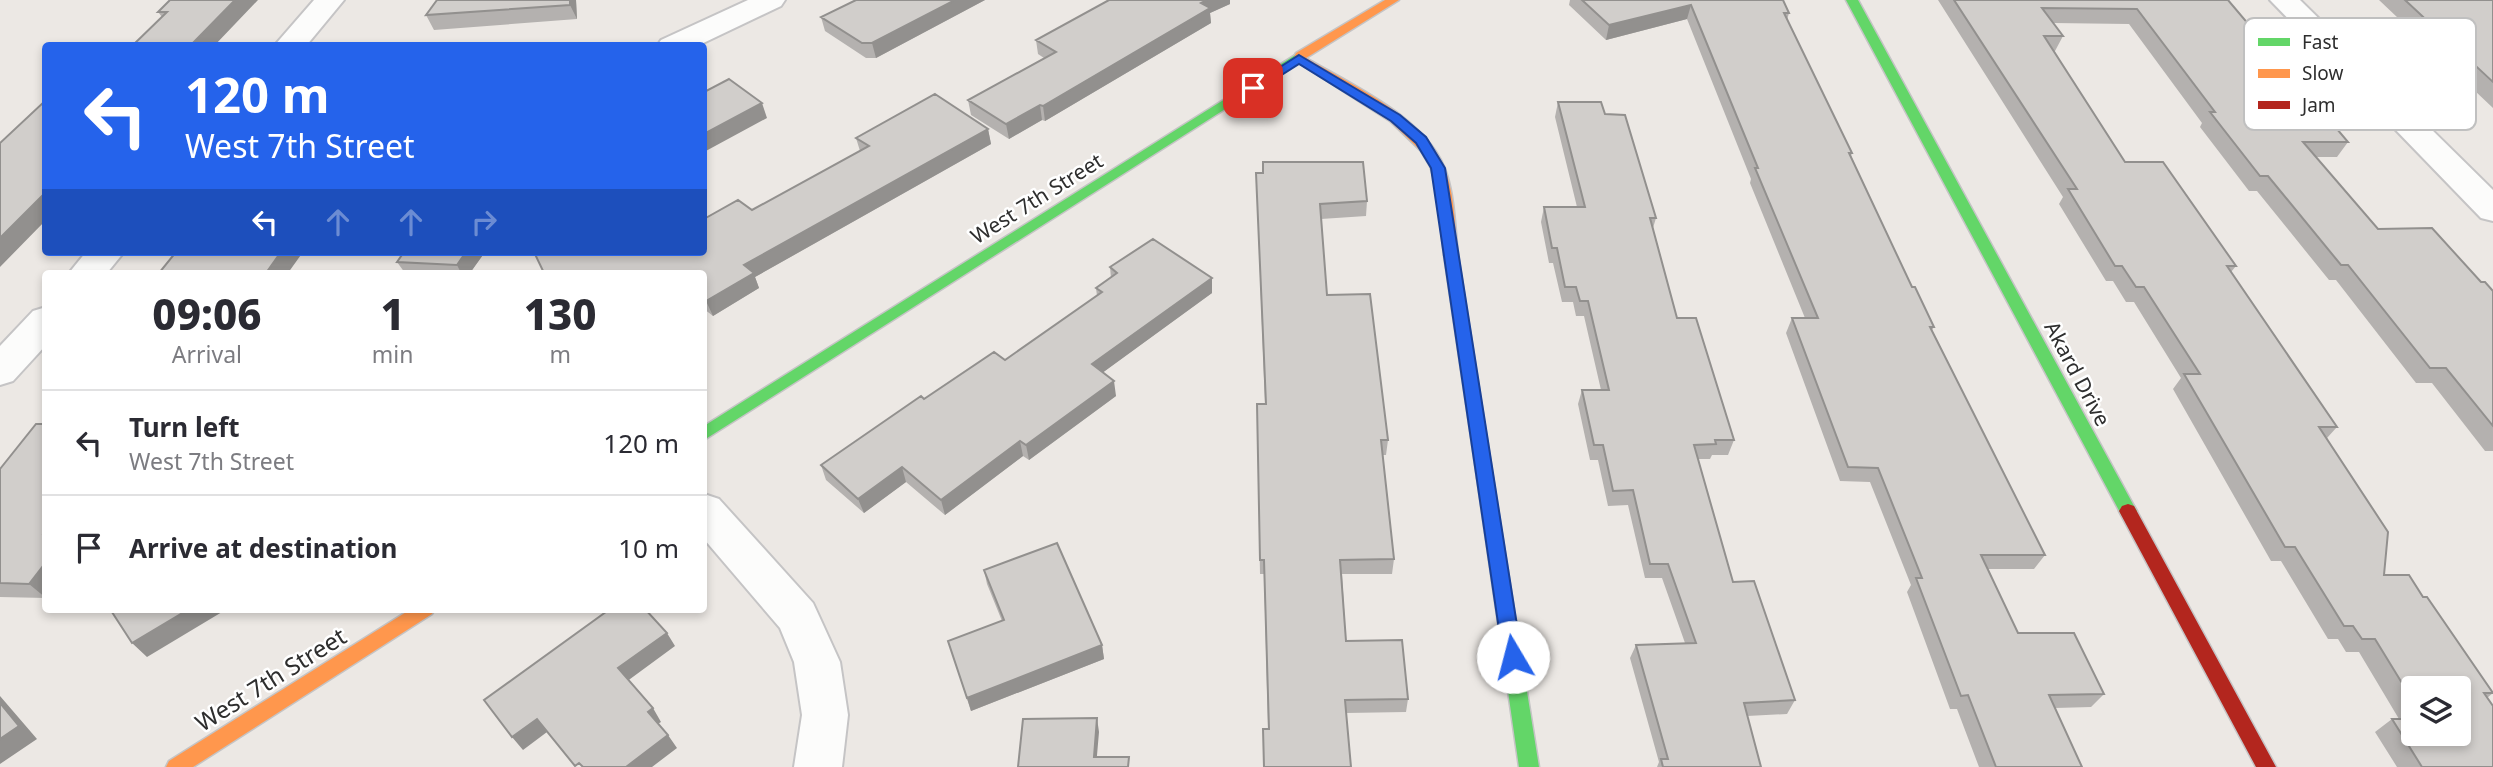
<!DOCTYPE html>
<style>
body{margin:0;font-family:"Noto Sans",sans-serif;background:#f2f2f3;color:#2b2b33;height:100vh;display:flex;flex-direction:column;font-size:26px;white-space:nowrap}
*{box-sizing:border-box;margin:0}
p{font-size:23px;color:#7c7c81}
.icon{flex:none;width:38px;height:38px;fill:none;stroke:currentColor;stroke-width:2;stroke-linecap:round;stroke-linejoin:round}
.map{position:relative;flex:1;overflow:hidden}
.drawer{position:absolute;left:42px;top:270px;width:665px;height:343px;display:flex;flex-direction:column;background:#fff;border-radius:7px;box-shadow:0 4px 10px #0003}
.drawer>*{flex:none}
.banner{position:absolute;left:42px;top:42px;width:665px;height:214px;border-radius:7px;box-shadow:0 4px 10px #0003;background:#2563eb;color:#fff;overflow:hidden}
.fabs{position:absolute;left:2401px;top:676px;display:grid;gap:14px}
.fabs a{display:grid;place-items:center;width:70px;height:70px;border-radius:7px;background:#fff;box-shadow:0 4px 10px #0003;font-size:35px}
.pin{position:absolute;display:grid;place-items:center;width:60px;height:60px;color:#fff;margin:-30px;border-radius:14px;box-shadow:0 4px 10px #0006}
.me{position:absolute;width:77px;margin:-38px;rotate:352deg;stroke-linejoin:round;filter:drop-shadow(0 0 5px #0008)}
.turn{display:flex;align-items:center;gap:24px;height:147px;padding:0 28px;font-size:32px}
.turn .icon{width:91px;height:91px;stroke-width:2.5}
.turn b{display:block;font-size:49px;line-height:60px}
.lanes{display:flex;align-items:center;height:66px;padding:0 28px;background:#0003;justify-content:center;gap:35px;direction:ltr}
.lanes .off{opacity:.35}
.eta{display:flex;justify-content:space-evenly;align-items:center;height:119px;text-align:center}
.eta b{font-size:42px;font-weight:800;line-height:49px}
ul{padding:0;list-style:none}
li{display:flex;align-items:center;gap:21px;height:105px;padding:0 28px;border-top:2px solid #e1e1e2}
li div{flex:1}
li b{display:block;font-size:26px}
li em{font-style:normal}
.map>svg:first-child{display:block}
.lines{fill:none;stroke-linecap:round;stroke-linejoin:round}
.street-casing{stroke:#c5c4c5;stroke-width:4}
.fast-casing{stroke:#c5c4c5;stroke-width:3}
.slow-casing{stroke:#c5c4c5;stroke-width:3}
.jam-casing{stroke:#c5c4c5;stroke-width:3}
.street{fill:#fcfcfb;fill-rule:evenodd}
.fast{fill:#63d668;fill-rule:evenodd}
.slow{fill:#ff974d;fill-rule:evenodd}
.jam{fill:#b3261e;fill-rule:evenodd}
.wall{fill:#b4b1af;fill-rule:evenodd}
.shaded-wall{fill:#92908e}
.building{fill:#d1cecb;stroke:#92908e;stroke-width:2}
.route{fill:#2563eb;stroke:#184099;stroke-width:2}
.labels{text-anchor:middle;stroke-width:5;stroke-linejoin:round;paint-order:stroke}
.street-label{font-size:21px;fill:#2e2e2e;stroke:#fff}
.near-street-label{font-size:24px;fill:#2e2e2e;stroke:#fff}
.key{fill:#fff;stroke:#c0c0c0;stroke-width:2}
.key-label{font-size:19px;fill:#2e2e2e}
</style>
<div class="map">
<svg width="2493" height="767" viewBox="0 0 2493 767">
<rect width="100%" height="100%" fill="#ece8e4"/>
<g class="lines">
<g class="street-casing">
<path id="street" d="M314,0H344L306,46H274Z
M748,0H785L781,6L697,46H657L661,40Z
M2270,0H2300L2493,190V221L2481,218Z
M86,252H124L107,273H69Z
M46,307V345L13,381L0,385V346L33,311Z
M704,494L719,499L813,603L819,616L840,662L848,715L842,767H794L802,715L794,662L780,628L704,539Z"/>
</g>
<g class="fast-casing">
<path id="fast" d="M1846,0H1858L2134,506L2137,511L2134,516L2128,518L2122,516Z
M1300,52L1306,56L1304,59L704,440V426Z
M1485,471L1491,473L1493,478L1539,767H1519L1477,478L1479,473Z"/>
</g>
<g class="slow-casing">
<path id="slow" d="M1385,0H1399L1306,58C1352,85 1431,120 1447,175C1455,201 1455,229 1458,255L1451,260L1444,255L1436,184L1430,166L1421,151L1390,121L1293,59L1296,53Z
M411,609H435L432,614L193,767H166L169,761Z"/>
</g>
<g class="jam-casing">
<path id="jam" d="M1451,250L1458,255L1493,478L1491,483H1479L1477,478L1444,255Z
M2128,504L2134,506L2276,767H2256L2119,511L2122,506Z"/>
</g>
<use href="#street" class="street"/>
<use href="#fast" class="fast"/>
<use href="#slow" class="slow"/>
<use href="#jam" class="jam"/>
</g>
<path class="wall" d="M170,0L214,46L162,17L158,12Z
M437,0H576L577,19L434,30L426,15Z
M856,0H985L876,58H866L825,31L821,17Z
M1109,0H1230V4L1210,13L1211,23L1045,121L1042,120L1009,139L971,115L968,100L1044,58L1038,54L1036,40Z
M1570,0H1783L1789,13L1787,20L1852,153L1851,156L1912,287L1934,327L1932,330L2045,555L2034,569H1988L2018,633L2104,694L2091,707L2055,708L2082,767H1979L1957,709H1950L1907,592L1911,585L1870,482L1840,481L1786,333L1792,318H1805L1750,183L1751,179L1687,19L1606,40L1569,5Z
M1938,0H2228L2348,142L2337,157H2316L2378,229L2481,282L2493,291V451H2485L2432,383H2416L2336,280H2329L2257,191H2249L2200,127L2202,123L2129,24L2053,23L2063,36L2055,51H2053L2125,162L2236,266L2231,272L2337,427L2327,438L2384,575L2423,597L2493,693L2487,698L2493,767H2397L2375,732L2392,719H2399L2359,652H2346L2338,639H2328L2281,561H2271L2173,389L2181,378L2134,302H2126L2113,281H2106L2059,204L2063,197ZM2413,688L2459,733H2413Z
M2379,0H2493V108Z
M1558,102L1605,114L1656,218L1653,228L1677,318L1734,440L1728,455H1712L1710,459H1698L1733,582L1795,700L1787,714L1747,716L1761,767H1657L1659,762L1630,658L1636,645L1685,643L1662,578H1645L1628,505L1608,506L1598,460H1590L1578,404L1582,390H1601L1584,316H1576L1573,302H1562L1553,263H1549L1541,222L1544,207H1577L1555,117Z
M988,129L991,144L755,277L759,288L713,316L704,309V252L752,210L860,151L856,138Z
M1256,173L1367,201L1366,216L1321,219L1327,295L1388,440L1386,455H1383L1394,559L1392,574H1342L1346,641L1408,699L1406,712L1346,713L1351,767H1264L1263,729H1268L1264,574H1260L1257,419L1265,404Z
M404,252H485L470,273H405L397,262Z
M1110,267L1212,278V293L1103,372L1116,396L1029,460L1023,456L945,515L906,482L864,513L826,480L821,465L924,399L1005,360L1097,296L1096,288L1111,278Z
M46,422V598L0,597V469Z
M984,570L1102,645L1104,659L971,711L948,641L1002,621L987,584Z"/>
<path class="shaded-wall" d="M235,0H258L214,46H190Z
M570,0H576L577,19L570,5Z
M955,0H985L876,58L872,43Z
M1207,0H1230V4L1210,13L1211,23L1045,121L1043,106L1201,3Z
M1691,5L1687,19L1606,40L1609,25Z
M762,103L767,118L704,152V134Z
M1040,105L1042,120L1009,139L1006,124Z
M988,129L991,144L755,277L759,288L713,316L706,301L744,265Z
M46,192V220L0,267V238Z
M281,252H303L288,273H266Z
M466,252H485L470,273H461L457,265Z
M1212,278V293L1094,379L1092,364Z
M1114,381L1116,396L1029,460L1026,445Z
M1020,441L1023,456L945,515L941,500Z
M902,467L906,482L864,513L858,499Z
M46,562V598L29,584Z
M189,609H227L147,657L132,643Z
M667,633L675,646L626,682L618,668Z
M1102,645L1104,659L971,711L967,698Z
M0,696L37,739L0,764Z
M653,708L661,722L656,725L648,712Z
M1097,718L1099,732L1096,767L1094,757Z
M537,719L547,732L523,750L512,737Z
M668,735L677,748L652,767H626Z"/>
<path class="building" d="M170,0H235L190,46H132L167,12H158Z
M437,0H570V5L426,15Z
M856,0H955L872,43H862L821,17Z
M1109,0H1207L1201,3L1210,8L1043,106L1040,105L1006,124L968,100L1056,52L1036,40Z
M1582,0H1783L1789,13H1784L1852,153H1849L1912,287H1915L1934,327H1930L2045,555H1981L2018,633H2074L2104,694L2049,695L2082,767H1996L1968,695L1961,696L1916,578H1922L1878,468L1848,467L1792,318H1818L1755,168H1758L1691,5L1609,25Z
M1954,0H2228L2348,142H2303L2378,229L2432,228L2481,282H2485L2493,291V426L2446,368H2430L2348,265H2341L2268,176H2260L2210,112H2215L2137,9L2042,8L2063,36H2044L2125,162H2163L2236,266H2227L2337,427H2319L2388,532L2384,575H2409L2423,597H2427L2493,693H2484L2493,706V767H2422L2392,719H2413V733H2459V688H2413V701L2375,639H2362L2353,626H2344L2295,547H2285L2184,374H2200L2144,287H2136L2122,266H2115L2068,189H2077Z
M2405,0H2493V82Z
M729,79L762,103L704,134V92Z
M935,94L988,129L744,265L754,273L706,301L704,299V273H544L534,252H704V219L738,200L752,210L869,146L856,138Z
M46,100V192L0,238V143Z
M1558,102H1601L1605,114L1625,115L1656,218H1650L1677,318H1696L1734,440H1715L1716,444L1694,445L1733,582L1754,581L1795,700L1744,703L1761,767H1663L1661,759H1668L1636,645L1696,643L1668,564H1650L1633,490L1613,491L1603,445H1594L1582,390H1609L1588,301H1580L1576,287H1565L1557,248H1552L1544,207H1585Z
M1263,162H1363L1367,201L1320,204L1327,295L1370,294L1388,440H1381L1394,559L1340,560L1346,641L1402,640L1408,699L1345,700L1351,767H1264L1263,729H1269L1264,560H1260L1257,404H1266L1256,173H1263Z
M1153,239L1212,278L1092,364L1114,381L1026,445L1020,441L941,500L902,467L858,499L821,465L921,396L924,399L994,352L1005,360L1102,292L1096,288L1117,273L1110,267Z
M176,252H281L266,273H159Z
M404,252H466L457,265L397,262Z
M46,422V532L44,534H46V562L29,584L0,583V469L36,424H44Z
M1057,543L1102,645L967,698L948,641L1004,620L984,570Z
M110,609H189L132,643Z
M610,609H645L667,633L618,668L653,708L648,712L668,735L626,767H583L579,763L575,766L537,719L512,737L484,700Z
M0,703L19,726L0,739Z
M1097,718L1094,757H1129L1128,767H1018L1023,719Z"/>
<path class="route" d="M1299,55L1400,115L1426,137L1445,168L1522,657L1519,663L1513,665L1506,663L1503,657L1431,168L1416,143L1391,121L1299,64L1258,90H1249L1247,88Z"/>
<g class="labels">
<g class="street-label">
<text transform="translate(1037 199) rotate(-32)" y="7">West 7th Street</text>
<text transform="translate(2077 374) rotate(62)" y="7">Akard Drive</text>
</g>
<g class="near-street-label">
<text transform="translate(271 680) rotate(-32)" y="8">West 7th Street</text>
</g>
</g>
<rect x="2244" y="18" width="232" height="112" rx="10" class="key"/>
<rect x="2258" y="38" width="32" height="8" fill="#63d668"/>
<rect x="2258" y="69" width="32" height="9" fill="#ff974d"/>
<rect x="2258" y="101" width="32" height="8" fill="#b3261e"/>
<g class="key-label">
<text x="2302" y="49">Fast</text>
<text x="2302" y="80">Slow</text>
<text x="2302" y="112">Jam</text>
</g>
</svg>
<div class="fabs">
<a><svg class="icon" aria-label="layers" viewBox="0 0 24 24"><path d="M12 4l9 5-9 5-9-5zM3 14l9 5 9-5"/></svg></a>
</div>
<div class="pin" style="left:1253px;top:88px;background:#d93025"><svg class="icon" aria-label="arrive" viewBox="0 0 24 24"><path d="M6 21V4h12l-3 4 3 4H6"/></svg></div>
<svg class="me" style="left:1513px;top:657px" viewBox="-20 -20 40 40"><circle r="19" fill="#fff"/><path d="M0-13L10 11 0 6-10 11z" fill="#2563eb"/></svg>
<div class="banner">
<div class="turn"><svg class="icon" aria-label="left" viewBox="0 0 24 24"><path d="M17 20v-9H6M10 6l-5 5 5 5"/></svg><div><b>120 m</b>West 7th Street</div></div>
<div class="lanes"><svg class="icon" aria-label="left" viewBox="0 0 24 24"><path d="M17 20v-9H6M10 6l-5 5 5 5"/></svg><svg class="icon off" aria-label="ahead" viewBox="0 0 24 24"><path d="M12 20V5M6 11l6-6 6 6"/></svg><svg class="icon off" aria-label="ahead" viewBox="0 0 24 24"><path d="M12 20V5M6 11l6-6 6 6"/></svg><svg class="icon off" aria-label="right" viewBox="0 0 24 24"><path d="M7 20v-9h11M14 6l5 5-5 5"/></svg></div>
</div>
<section class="drawer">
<div class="eta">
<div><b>09:06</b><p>Arrival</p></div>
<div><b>1</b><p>min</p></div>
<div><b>130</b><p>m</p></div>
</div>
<ul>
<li><svg class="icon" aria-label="left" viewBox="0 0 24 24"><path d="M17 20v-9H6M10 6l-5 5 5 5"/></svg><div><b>Turn left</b><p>West 7th Street</p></div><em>120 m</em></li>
<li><svg class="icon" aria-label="arrive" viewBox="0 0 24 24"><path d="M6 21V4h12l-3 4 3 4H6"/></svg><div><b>Arrive at destination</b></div><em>10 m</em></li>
</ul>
</section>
</div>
